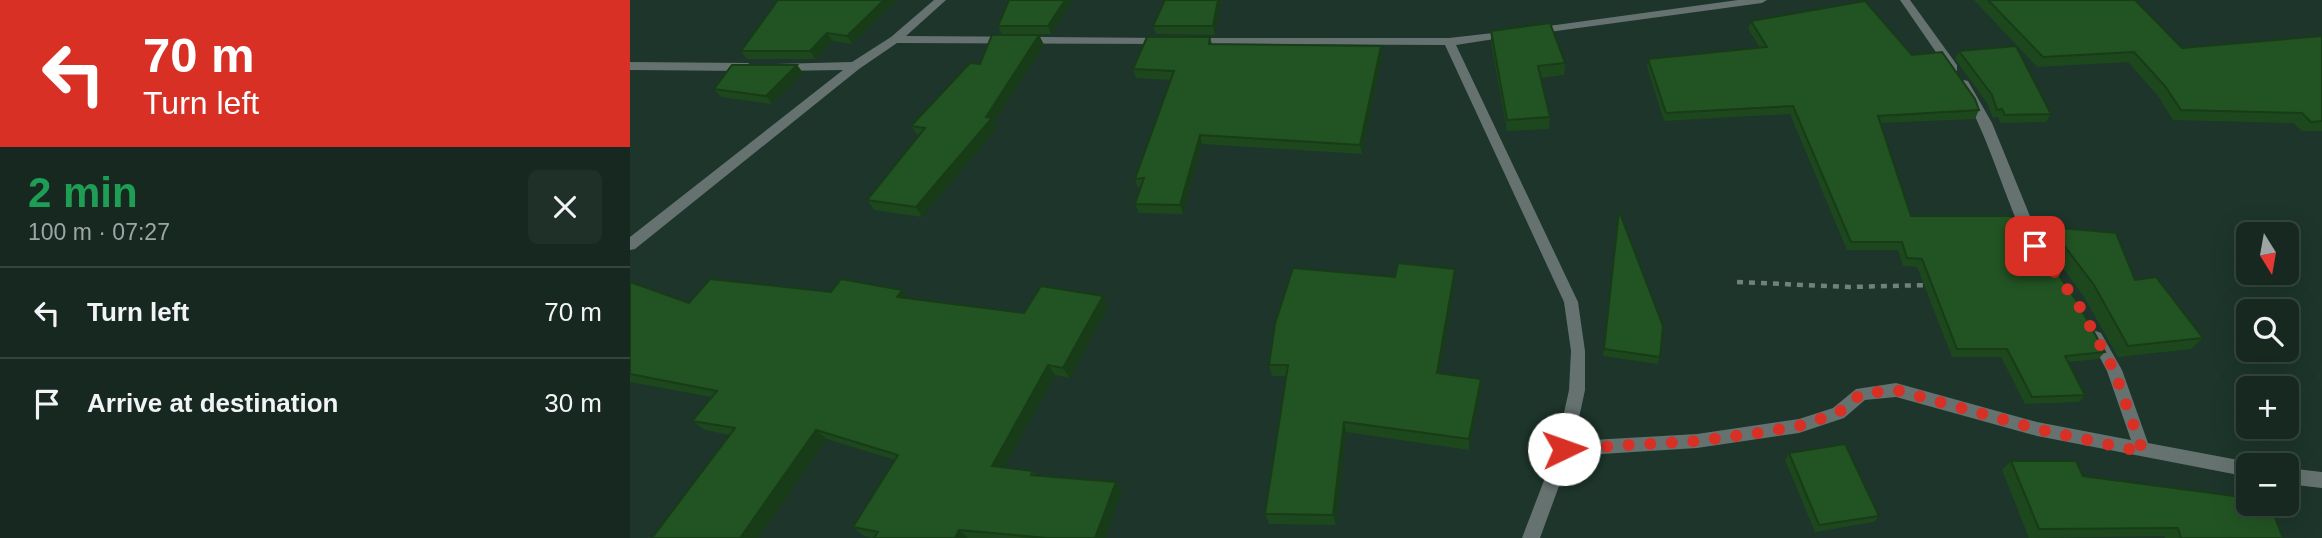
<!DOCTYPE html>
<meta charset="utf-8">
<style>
body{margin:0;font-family:Arial,sans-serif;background:#1f3029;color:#f1f3f6;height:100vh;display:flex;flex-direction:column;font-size:26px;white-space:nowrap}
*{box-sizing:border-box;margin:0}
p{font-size:23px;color:#9ea6a5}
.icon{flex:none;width:38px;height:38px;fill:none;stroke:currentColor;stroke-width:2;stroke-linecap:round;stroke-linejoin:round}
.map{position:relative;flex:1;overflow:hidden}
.details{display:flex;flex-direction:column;background:#162820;width:630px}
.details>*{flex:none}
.top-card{background:#d93025;color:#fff;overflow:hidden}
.needle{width:46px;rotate:169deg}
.buttons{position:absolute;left:1606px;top:222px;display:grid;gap:14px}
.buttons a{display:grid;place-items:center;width:63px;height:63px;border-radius:10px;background:#162820;box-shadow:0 7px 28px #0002,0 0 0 2px #35443e;font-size:35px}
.pin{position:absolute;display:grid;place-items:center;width:60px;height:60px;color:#fff;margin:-30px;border-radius:14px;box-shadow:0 4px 10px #0006}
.me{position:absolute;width:77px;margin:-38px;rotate:87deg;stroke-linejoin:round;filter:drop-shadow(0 0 5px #0008)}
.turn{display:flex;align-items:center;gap:24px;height:147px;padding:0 28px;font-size:32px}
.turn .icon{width:91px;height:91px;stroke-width:2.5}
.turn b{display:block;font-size:49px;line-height:60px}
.round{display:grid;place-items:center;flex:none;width:74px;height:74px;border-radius:10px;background:#1f3029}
.overview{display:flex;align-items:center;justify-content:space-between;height:119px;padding:0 28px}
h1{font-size:42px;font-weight:700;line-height:52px;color:#1e9e55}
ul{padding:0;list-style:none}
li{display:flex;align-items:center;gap:21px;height:91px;padding:0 28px;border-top:2px solid #35443e}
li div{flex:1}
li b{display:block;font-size:26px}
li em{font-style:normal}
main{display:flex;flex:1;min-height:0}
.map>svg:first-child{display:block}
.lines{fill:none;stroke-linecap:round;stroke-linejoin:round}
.path{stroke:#70837b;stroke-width:4.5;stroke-dasharray:6 6;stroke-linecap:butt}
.minor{fill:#657270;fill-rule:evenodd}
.wall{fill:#1d481e}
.shaded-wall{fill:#183b18}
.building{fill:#225423;stroke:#183b18;stroke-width:2}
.route{stroke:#d93025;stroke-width:12;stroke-dasharray:0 21.6}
</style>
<main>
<section class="details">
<div class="top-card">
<div class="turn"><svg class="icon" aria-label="left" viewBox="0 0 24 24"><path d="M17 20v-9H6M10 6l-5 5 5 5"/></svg><div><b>70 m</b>Turn left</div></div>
</div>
<div class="overview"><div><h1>2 min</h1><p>100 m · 07:27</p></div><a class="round"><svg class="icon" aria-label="close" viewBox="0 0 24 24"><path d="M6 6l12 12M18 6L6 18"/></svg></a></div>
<ul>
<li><svg class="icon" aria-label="left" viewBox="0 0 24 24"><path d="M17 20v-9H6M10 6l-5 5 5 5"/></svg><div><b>Turn left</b></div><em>70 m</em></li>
<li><svg class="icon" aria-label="arrive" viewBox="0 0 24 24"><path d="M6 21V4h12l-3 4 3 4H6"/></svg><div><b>Arrive at destination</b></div><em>30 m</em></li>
</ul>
</section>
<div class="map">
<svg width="1692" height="538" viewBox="0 0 1692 538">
<rect width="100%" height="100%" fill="#1d352b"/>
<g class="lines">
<path class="path" d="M1107,282L1220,287L1299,285"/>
<path class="minor" d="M304,0H316L276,36L533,38L539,41L533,44L267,43L229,69L5,249L0,250V237L213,70L149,71L145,70V64L222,62L261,37Z
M1108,0H1137L1132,3L904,34L898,31L904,28Z
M1270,0H1280L1327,65V71H1319Z
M880,31L886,34L884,36L826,45L948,302L955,351V390L944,441L1067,434L1169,419L1203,408L1226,389L1266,383L1407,422L1501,440L1477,371L1459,337L1461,333L1466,331L1471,333L1492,370L1518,443L1619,462L1625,466H1619V477L1407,436L1266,397L1235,400L1214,418L1169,433L1067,448L940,456L910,538H892L926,449L939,390L941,351L934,302L815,45L564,44L558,41L564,38H819Z
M0,62L118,63L124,67L118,71L0,70Z
M1334,80L1338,81L1362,123L1413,248L1411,252H1401C1373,197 1360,137 1328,84Z
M1657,468L1692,472V488L1657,484Z"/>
</g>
<path class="wall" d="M148,0H267L222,44L203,41L185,59H117L111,51Z
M379,0H443L421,34H372L368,26Z
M591,0L585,35L526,34L523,26Z
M1344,0H1505L1552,48L1692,36V131H1672L1663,123L1543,120L1528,96L1498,62L1407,67Z
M1121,21L1282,55L1349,110L1345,119L1250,123L1281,216L1387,228L1475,352L1468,359L1438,362L1455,395L1449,402L1395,404L1371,357H1322L1287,267L1273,266L1268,250H1217L1160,114L1034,121L1017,67L1018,59L1130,48L1118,29Z
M861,31L935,63L934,75L910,78L920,117L919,129L877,131L861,43Z
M409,35L414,45L364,122L367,128L292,217L244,210L237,200L288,136L281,126Z
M580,37L582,44L752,56L732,154L572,144L553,214L509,213L505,204L511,188H508L505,179L541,80L506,78L503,69Z
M1329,51L1421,114L1416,122L1371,123L1368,117L1363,118L1357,103L1325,59Z
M167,65L173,73L142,104L91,97L84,89Z
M989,211L1030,357L1028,364L973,356Z
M1420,227L1505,280L1573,338L1561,349L1488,357L1454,297L1412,239Z
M825,269V280L809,374L851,390L839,450L716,432L706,525L639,524L635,514L656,376H642L639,365L765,277Z
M0,282L59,303L201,292L279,298L394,313L478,307L440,378L425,375L374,467L403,471L406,475L486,482L492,491L475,538H244L234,536L223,527L265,460L197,439L128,538H22L100,435L75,430L62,421L81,397L0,382Z
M1159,453L1249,516L1244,522L1185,532L1155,460Z
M1381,461L1453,476L1642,510L1653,538H1535V536L1399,538L1372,470Z"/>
<path class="shaded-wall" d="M254,0H267L222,44L217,36Z
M435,0H443L421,34L418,26Z
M588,0H591L585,35L583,26Z
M197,33L203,41L185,59L180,51Z
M409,35L414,45L364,122L367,128L292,217L286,207L356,117Z
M751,46L752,56L732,154L730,145Z
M167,65L173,73L142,104L136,96Z
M570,135L572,144L553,214L550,205Z
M825,269V280L807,385V373Z
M272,290L280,300L267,297Z
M473,296L478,307L440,378L433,368Z
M418,365L425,375L370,475L362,466Z
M851,379V390L839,450V439Z
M714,422L716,432L706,525L703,515Z
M186,430L197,439L128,538H110Z
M486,482L492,491L475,538H465Z
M329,530L338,538H325Z"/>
<path class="building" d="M148,0H254L217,36L197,33L180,51H111Z
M379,0H435L418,26H368Z
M535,0H588L583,26H523Z
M1358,0H1505L1552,48L1692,36V121L1681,122L1672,113L1551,110L1535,86L1504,52L1413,57Z
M1235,1L1282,55L1312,52L1345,99L1349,110L1248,116L1281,216H1381L1387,228L1396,229L1446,300L1475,352L1435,356L1455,395L1402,397L1377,349H1327L1292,259L1277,258L1272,242H1221L1163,106L1036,113L1018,59L1137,47L1121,21Z
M920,23L935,63L908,66L920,117L877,120L861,31Z
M362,35H409L356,117L362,118L286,207L237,200L295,128L281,126L340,63L350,64Z
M517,37H580L579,44L751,46L730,145L570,135L550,205L505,204L514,178L505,179L544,71L503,69Z
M1386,46L1421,114L1375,115L1372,109L1367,110L1362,95L1329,51Z
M102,65H167L136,96L84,89Z
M989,211L1033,326L1030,357L974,349Z
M1420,227L1486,233L1505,280L1526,277L1573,338L1498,346L1464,285Z
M768,263L825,269L807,373L851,379L839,439L714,422L703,515L635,514L658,365H639L645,324L663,268L765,277Z
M80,279L201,292L211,279L272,290L267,297L394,313L411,286L473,296L433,368L418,365L362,466L403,471L401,475L486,482L465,538H417L329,530L325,538H244L248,532L223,527L268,455L186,430L110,538H22L105,428L62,421L87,391L0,374V282L59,303Z
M1215,444L1249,516L1189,525L1159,453Z
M1381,461H1446L1453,476L1619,498V504H1642V510L1653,538H1551L1548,528L1409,529Z"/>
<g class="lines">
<path class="route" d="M934,449L1067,441L1127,433L1169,426L1208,413L1231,394L1266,390L1407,429L1513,452L1484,370L1447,302L1405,246"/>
</g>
</svg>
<div class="buttons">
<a><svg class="needle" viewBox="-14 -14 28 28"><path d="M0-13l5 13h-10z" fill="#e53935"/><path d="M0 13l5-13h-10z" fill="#9ea6a5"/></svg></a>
<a><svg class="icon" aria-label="search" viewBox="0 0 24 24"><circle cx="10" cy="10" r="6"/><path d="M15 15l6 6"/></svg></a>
<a>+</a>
<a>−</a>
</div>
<div class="pin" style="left:1405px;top:246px;background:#d93025"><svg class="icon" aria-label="arrive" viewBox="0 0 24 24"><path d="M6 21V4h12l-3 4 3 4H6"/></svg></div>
<svg class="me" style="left:934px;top:449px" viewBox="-20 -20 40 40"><circle r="19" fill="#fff"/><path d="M0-13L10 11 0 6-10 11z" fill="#d93025"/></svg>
</div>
</main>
